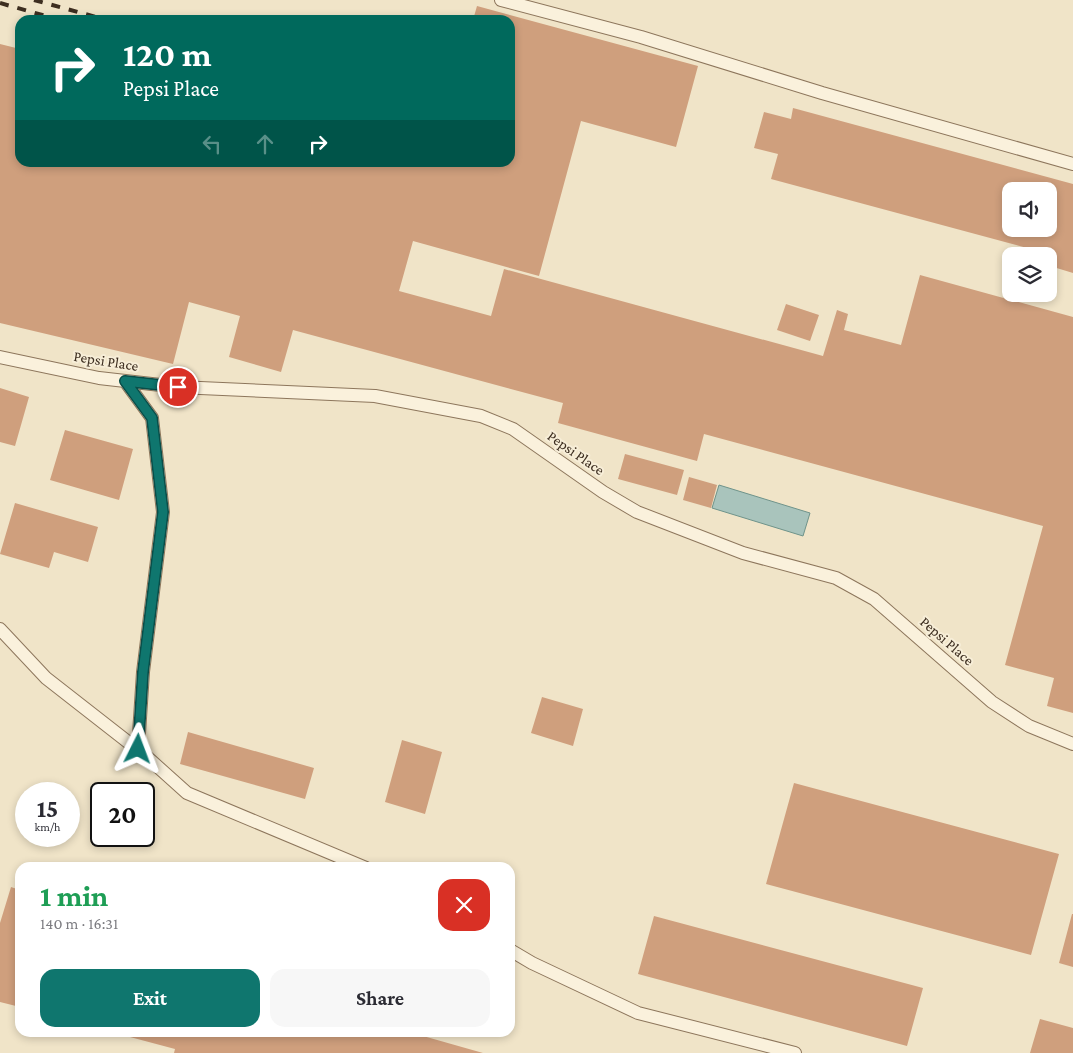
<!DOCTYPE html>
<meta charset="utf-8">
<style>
body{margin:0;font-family:"Crimson Pro",serif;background:#f7f7f7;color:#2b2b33;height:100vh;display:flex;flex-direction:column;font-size:19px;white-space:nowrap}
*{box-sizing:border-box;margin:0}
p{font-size:16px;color:#7c7c81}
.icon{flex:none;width:28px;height:28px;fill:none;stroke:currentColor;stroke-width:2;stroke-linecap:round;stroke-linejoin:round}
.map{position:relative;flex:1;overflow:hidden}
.side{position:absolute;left:15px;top:862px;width:500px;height:175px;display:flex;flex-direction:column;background:#fff;border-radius:15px;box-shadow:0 2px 8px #0003}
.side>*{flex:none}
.guide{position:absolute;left:15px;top:15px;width:500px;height:152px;border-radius:15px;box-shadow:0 2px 8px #0003;background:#00695c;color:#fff;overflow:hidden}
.fabs{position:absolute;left:1002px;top:182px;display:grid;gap:10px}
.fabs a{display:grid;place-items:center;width:55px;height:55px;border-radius:10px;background:#fff;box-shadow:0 2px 8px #0003;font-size:25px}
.speed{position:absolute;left:15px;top:782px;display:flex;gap:10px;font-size:25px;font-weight:700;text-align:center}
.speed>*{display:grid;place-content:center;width:65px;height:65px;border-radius:50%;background:#fff;box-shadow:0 2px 8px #0003;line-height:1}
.speed small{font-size:12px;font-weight:400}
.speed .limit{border:2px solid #111;border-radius:8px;background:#fff;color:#111}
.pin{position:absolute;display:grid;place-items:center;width:42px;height:42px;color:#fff;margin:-21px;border:2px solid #fff;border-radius:50%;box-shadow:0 1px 5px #0007}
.me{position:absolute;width:55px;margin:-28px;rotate:3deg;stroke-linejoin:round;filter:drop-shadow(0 0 4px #0008)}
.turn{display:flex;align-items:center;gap:18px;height:105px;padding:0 25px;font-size:22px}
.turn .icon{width:65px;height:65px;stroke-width:2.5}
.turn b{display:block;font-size:35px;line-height:42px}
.lanes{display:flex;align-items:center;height:48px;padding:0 25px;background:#0003;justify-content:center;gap:25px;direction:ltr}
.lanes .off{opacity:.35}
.round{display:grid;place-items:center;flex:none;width:52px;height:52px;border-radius:15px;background:#f7f7f7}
.headline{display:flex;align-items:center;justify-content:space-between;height:85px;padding:0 25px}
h1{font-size:30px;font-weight:700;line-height:38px;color:#1e9e55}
.action{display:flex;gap:10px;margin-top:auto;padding:10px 25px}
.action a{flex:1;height:58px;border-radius:15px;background:#0f766e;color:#fff;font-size:20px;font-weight:700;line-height:58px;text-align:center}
.action a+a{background:#f7f7f7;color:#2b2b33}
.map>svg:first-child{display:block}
.water{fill:#a9c4bc;stroke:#6f938a}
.building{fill:#cf9f7d;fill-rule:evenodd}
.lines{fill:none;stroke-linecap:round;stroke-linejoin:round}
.service-casing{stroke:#8d765c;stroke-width:14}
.service{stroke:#faf1dc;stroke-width:12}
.rail{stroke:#3d2e20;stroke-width:4;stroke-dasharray:9 9;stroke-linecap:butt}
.route-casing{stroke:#0a4d48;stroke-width:12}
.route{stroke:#0f766e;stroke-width:9}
.labels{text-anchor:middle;stroke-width:4;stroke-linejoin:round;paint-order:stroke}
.street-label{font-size:15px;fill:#3d2e20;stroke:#f7eed8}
</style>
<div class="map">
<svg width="1073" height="1053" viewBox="0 0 1073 1053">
<rect width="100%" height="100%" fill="#f0e4c8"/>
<path class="water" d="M719,485L810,513L803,536L712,508Z"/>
<path class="building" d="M477,6L698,66L676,147L581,121L539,276L413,241L399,291L491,316L504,269L823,356L837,310L848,314L844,330L901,345L920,275L1073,317V713L1047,706L1054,678L1005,665L1043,526L704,434L697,461L558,423L563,403L293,330L281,372L229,357L240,316L189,302L173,364L0,323V44L20,49V162H510V20H473Z
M793,108L1073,184V273L1050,266L1053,255L771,179L778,154L754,148L764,112L791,119ZM1011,191H1049V229H1011Z
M786,304L819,315L810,341L777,330Z
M0,388L29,397L15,446L0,442Z
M65,430L133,449L119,500L50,480Z
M625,454L684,470L677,495L618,479Z
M689,477L717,485L711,508L683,500Z
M15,503L98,527L88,562L54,552L49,568L0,554Z
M542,697L583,709L573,746L531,733Z
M188,732L314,768L305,799L180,764Z
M402,740L442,752L425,814L385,802Z
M794,783L1059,854L1031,955L766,884Z
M11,887L20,890V1007L0,1002V923Z
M1072,914H1073V967L1059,963Z
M654,916L923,988L907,1046L638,974Z
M1040,1019L1073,1028V1053H1030Z
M409,1032L483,1053H174L175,1049L115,1033Z"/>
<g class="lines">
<g class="service-casing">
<path id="service" d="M501,0L641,37L822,93L1073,164
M0,357L99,378L178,387L375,396L481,416L513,429L603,492L637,512L743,553L836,578L874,599L992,702L1029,726L1073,744
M125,381L152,418L163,512L143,672L138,749L187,793L366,868
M0,629L46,678L142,753
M510,950L532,963L638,1013L795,1053"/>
</g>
<use href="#service" class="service"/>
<path class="rail" d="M34,0L107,20
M0,3L60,20"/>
</g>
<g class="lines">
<g class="route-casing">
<path id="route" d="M138,749L143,672L163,512L152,418L125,381L178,387"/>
</g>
<use href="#route" class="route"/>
</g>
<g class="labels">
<g class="street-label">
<text transform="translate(106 361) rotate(9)" y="5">Pepsi Place</text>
<text transform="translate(576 453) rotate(35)" y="5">Pepsi Place</text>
<text transform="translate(947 641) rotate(41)" y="5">Pepsi Place</text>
</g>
</g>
</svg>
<div class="fabs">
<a><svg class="icon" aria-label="sound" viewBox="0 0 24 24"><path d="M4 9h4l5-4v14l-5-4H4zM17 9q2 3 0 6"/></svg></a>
<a><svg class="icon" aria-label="layers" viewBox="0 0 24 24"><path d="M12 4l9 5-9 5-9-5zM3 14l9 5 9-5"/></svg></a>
</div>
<div class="speed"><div>15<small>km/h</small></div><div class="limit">20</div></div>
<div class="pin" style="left:178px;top:387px;background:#d93025"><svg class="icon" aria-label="arrive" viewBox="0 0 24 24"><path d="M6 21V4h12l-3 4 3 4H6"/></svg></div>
<svg class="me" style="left:138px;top:749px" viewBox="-20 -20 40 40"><path d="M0-17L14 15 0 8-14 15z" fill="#0f766e" stroke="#fff" stroke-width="4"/></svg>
<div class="guide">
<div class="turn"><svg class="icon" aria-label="right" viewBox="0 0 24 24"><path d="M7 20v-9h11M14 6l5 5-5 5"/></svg><div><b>120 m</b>Pepsi Place</div></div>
<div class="lanes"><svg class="icon off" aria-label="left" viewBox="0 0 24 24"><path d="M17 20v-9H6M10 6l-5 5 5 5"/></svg><svg class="icon off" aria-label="ahead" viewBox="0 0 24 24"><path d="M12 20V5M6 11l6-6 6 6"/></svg><svg class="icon" aria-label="right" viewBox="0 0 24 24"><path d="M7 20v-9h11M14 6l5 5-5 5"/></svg></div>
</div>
<section class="side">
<div class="headline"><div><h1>1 min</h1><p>140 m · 16:31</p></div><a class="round" style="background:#d93025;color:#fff"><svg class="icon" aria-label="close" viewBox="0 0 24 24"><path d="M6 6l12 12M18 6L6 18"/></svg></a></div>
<div class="action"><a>Exit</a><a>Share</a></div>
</section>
</div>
